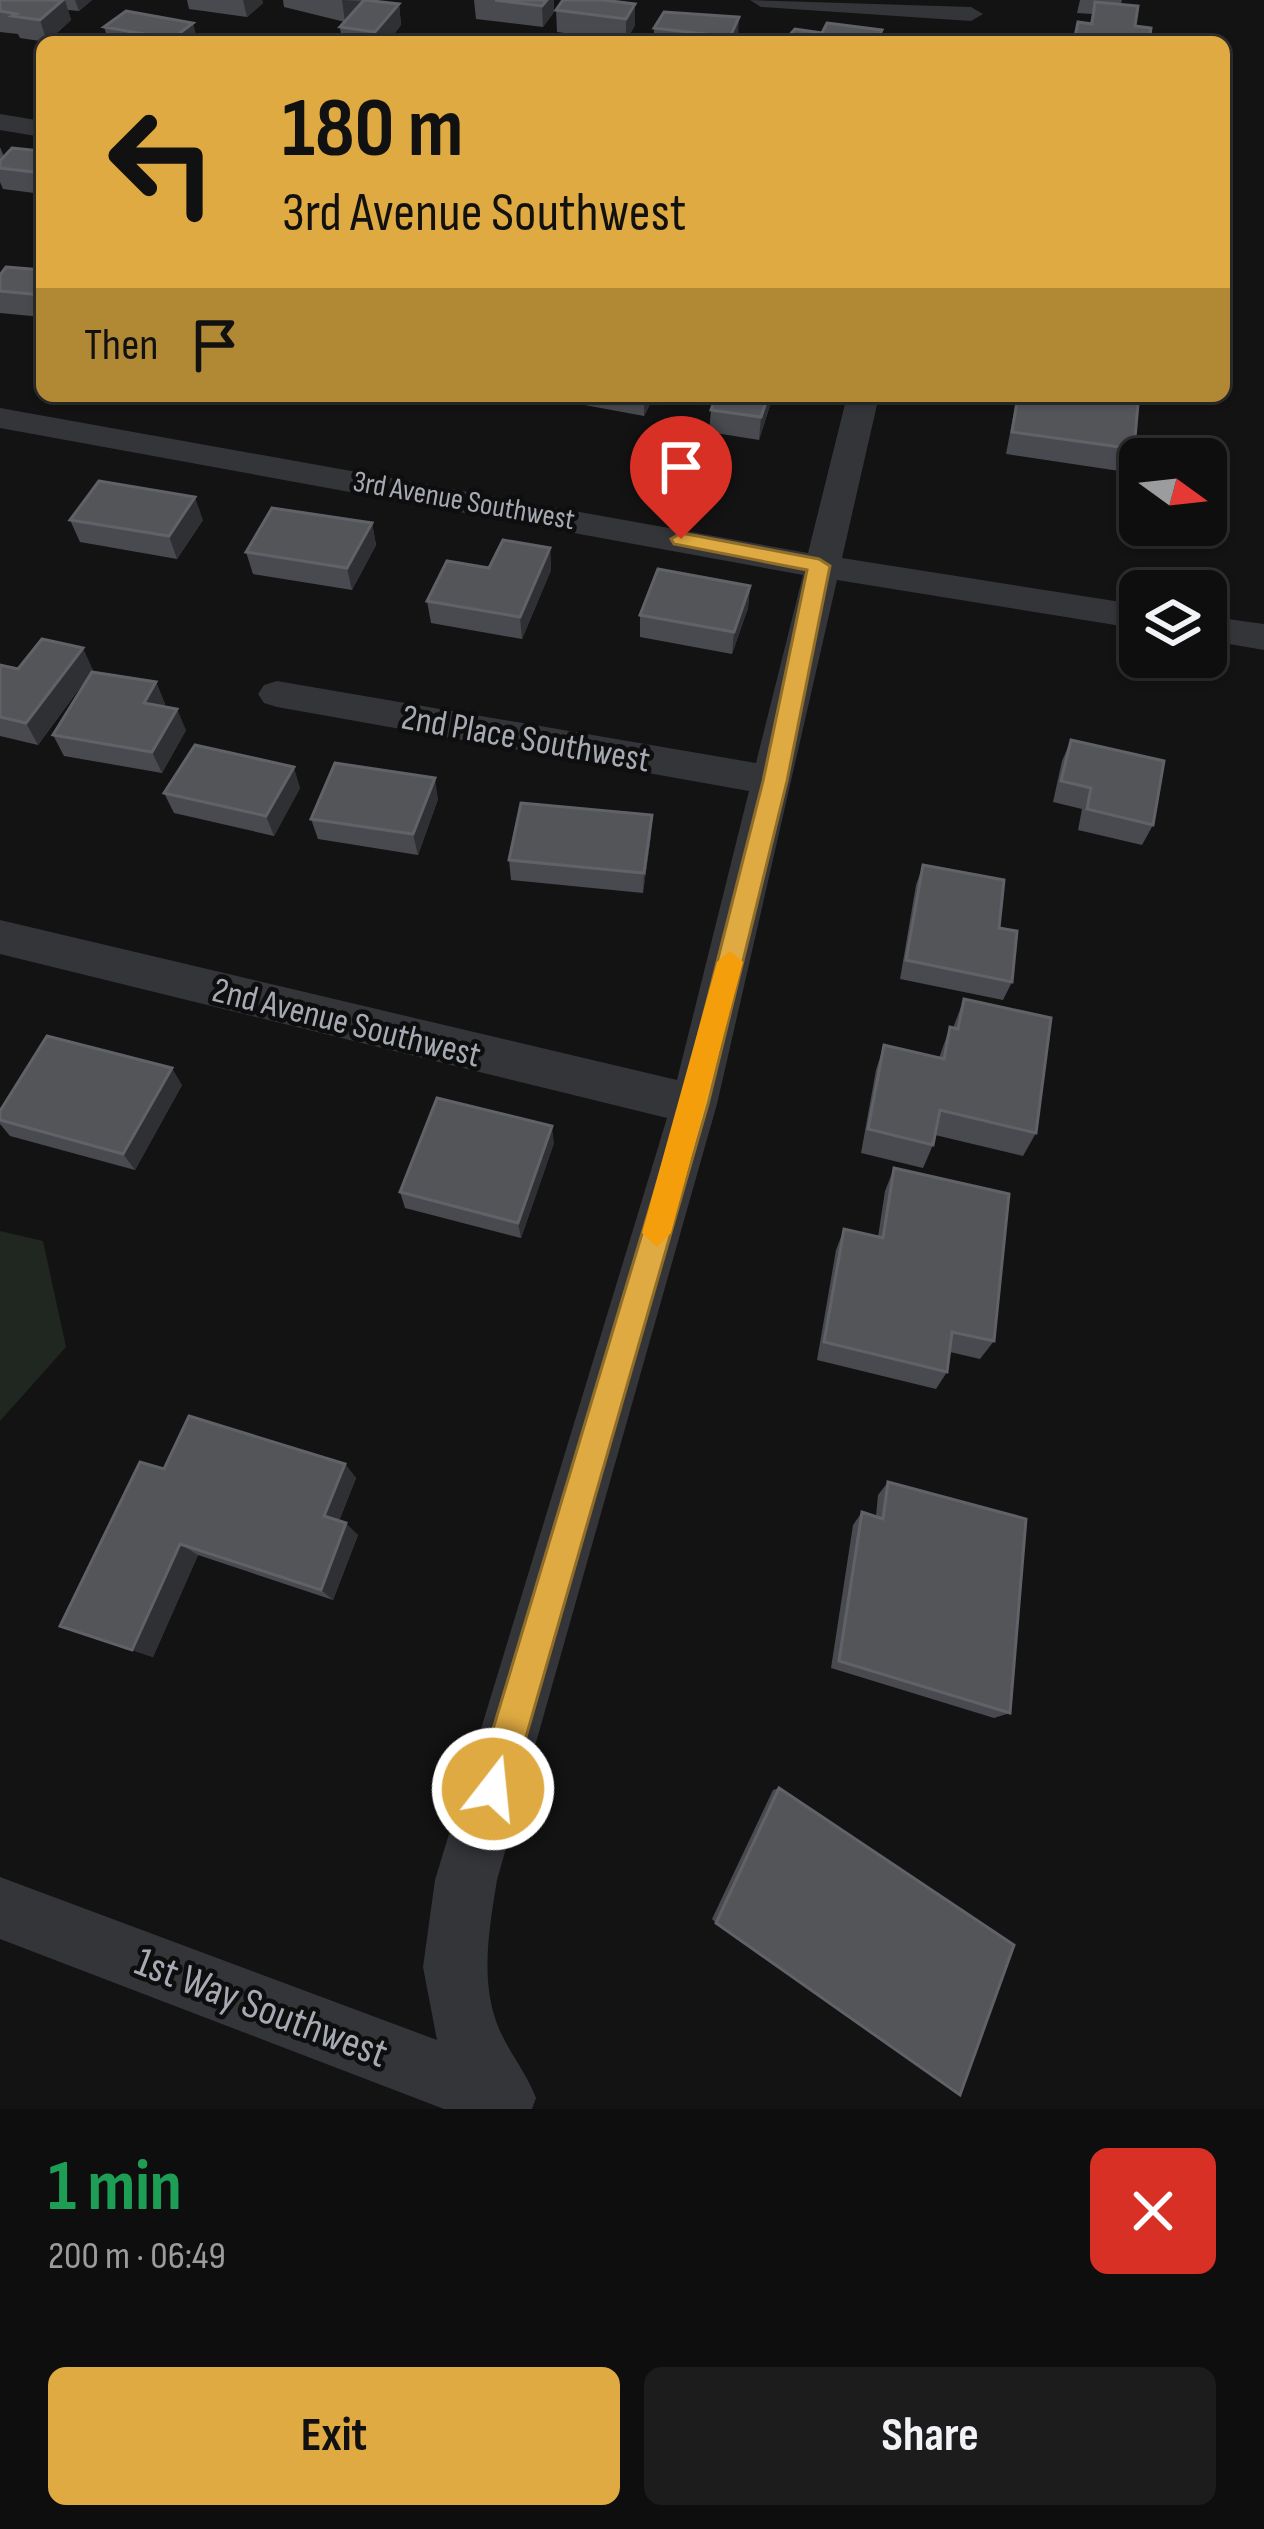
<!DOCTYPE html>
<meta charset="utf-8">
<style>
body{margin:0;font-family:"Sofia Sans Condensed",sans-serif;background:#1c1c1d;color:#f1f3f6;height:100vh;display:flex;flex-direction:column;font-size:45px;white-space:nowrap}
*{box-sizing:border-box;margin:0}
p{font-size:39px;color:#9b9c9e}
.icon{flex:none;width:66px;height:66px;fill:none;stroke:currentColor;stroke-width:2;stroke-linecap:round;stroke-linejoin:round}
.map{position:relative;height:2109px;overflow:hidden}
.drawer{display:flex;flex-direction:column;background:#0e0e0f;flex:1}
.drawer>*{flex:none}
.banner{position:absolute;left:36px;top:36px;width:1194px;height:366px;border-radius:18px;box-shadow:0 3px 9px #0004,0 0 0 3px #2e2e2f;background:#deaa41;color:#111;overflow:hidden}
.needle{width:78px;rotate:105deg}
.tools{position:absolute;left:1119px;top:438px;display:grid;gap:24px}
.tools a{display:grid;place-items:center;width:108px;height:108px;border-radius:18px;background:#0e0e0f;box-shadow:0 3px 9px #0004,0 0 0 3px #2e2e2f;font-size:60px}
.pin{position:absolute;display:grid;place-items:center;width:102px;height:102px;color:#fff;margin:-123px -51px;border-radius:50% 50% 50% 0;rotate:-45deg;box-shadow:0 0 12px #0007}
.pin .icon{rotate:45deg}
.me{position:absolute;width:132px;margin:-66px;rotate:16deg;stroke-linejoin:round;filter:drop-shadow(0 0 9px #0008)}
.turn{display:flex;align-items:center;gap:42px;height:252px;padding:0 48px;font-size:54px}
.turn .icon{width:156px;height:156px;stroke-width:2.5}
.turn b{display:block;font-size:84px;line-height:102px}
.then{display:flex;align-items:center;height:114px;padding:0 48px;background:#0003;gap:24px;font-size:45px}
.round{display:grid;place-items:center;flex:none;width:126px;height:126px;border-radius:18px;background:#1c1c1d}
.head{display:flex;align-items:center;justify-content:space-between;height:204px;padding:0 48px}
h1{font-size:72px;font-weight:700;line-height:90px;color:#1e9e55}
.action{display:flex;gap:24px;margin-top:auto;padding:24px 48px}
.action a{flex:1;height:138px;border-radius:18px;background:#deaa41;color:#111;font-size:48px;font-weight:700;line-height:138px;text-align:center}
.action a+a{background:#1c1c1d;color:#f1f3f6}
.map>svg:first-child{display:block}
.green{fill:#202620}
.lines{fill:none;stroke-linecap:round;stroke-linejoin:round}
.minor{fill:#343539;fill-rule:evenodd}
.wall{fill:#494a4f}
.shaded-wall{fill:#2f3033}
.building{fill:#535559;stroke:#606267;stroke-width:3}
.route{fill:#deaa41;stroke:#906e2a;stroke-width:3}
.slow{fill:#f59e0b}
.labels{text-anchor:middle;stroke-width:9;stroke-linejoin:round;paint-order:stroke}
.far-street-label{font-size:30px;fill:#a6aab3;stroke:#0e0e0f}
.street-label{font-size:36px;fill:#a6aab3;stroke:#0e0e0f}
.near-street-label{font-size:42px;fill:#a6aab3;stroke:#0e0e0f}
</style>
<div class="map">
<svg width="1264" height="2109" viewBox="0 0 1264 2109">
<rect width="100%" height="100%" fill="#131314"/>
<path class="green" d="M0,1231L43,1241L66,1347L0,1421Z"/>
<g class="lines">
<path class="minor" d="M750,0L971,7L983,14L971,21L761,7Z
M0,114L42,121V137L0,130Z
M847,396H879L842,558L1140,605V629L837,580L717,1104L497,1880C489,1930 479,1984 500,2031C511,2055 527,2074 536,2098L532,2109H444L0,1939V1877L437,2040L423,1967L435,1880L667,1118L0,954V920L677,1080L749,791L277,707L264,703L258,694L264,685L277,681L756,763L803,575L0,428V408L808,553Z
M1206,616L1264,624V650L1206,640Z"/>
</g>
<path class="wall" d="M0,0H92L79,11L68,10L71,20L47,42L20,38L18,34L0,32Z
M187,0H262L263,3L247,17L189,9Z
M283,0H370L399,4L401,25L388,42H342L340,27L345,22L284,7Z
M474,0H554V12L543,27L476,19Z
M1080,0H1122L1121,4L1135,26L1149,42H1073L1078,22L1090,23L1092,14L1077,13Z
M635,4V25L626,41L557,32L556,10Z
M104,27L198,42H109Z
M654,28L738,38L736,42H654Z
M0,147L4,157L42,151V194L3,189L0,182Z
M42,270V317L0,313V275Z
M551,396H654L644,416L552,399Z
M716,396H773L759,440L709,432L711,410Z
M1017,396H1099L1134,449L1126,472L1006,454Z
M70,520H203L177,559L80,542Z
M372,523L376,545L352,590L253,574L246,552Z
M550,548L551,570L522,639L431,623L427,601L489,568Z
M750,586L748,608L732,654L640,637V615Z
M0,665L18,669L93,670L38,745L0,736Z
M156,682L165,704L164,707L186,730L162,773L64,756L53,735Z
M1071,740L1153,825L1142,845L1078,830L1082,809L1053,802L1062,761Z
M300,788L274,836L174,813L164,793Z
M438,799L418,855L318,839L311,819Z
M651,835L643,893L511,880L509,860Z
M923,865L999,928L1012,982L1003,1000L900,979L916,885Z
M964,999L1036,1133L1023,1156L935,1135L933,1145L923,1168L861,1153L876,1070L884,1045L939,1058L950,1027L953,1028Z
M182,1085L135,1170L10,1136L0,1124V1111Z
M554,1143L521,1238L405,1208L400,1192Z
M894,1168L994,1341L980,1359L950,1352L947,1372L936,1389L817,1360L836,1250L844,1229L878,1237L885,1191Z
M345,1464L356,1478L339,1521L358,1535L333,1600L198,1555L153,1657L60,1626L164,1469Z
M888,1482L1010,1713L994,1718L831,1668L853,1525L862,1512L876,1516L878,1495Z
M779,1788L716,1923L712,1919L773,1790Z"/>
<path class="shaded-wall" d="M63,0H65L71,20L47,42L40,20Z
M75,0H92L79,11Z
M243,0H262L263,3L247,17Z
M342,0L364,1L345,22Z
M547,0H554V12L543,27L542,6Z
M399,4L401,25L388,42H377L375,32Z
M635,4V25L626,41V19Z
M739,17L738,38L736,42H729L730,37Z
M193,23L198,42H173L172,39Z
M644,396H654L644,416Z
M768,396H773L759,440L761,417Z
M195,497L203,520L177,559L169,536Z
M372,523L376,545L352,590L347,568Z
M550,548L551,570L522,639L520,617Z
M750,586L748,608L732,654L734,632Z
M83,648L93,670L38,745L26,723Z
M156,682L165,704L154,725L144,703Z
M177,709L186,730L162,773L152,752Z
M294,767L300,788L274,836L266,816Z
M435,778L438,799L418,855L413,834Z
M652,815L651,835L643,893L644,873Z
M172,1068L182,1085L135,1170L123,1154Z
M552,1126L554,1143L521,1238L518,1223Z
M345,1464L356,1478L336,1528L324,1516Z
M346,1523L358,1535L333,1600L321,1590Z
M180,1544L198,1555L153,1657L132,1650Z"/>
<path class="building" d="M0,0H63L40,20L12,16L16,14L0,11Z
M364,0L399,4L375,32L340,27Z
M495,0H547L542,6Z
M563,0H603L635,4L626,19L556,10Z
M1095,2L1138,6L1135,26L1151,28L1149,42L1075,37L1078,22L1092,24Z
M126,11L193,23L172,39L104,27Z
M664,12L739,17L730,37L654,28Z
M827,23L882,30L876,42H783L795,29L822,33Z
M12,148L42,151V173L0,168V161Z
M6,267L42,270V295L0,291V275Z
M716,396H768L761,417L711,410Z
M1018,396H1099V398L1138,404L1134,449L1012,432Z
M99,481L195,497L169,536L70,520Z
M272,508L372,523L347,568L246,552Z
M503,540L550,548L520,617L427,601L447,561L489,568Z
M658,569L750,586L734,632L640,615Z
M42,639L83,648L26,723L0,717V665L18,669Z
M92,672L156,682L144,703L177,709L152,752L53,735Z
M1071,740L1164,761L1153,825L1087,809L1091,788L1061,781Z
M195,745L294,767L266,816L164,793Z
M335,763L435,778L413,834L311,819Z
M521,803L652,815L644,873L509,860Z
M923,865L1004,880L999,928L1017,931L1012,982L906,960Z
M964,999L1051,1018L1036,1133L940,1110L933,1145L868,1129L884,1045L944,1059L950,1027L958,1029Z
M47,1036L172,1068L123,1154L0,1120V1111Z
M437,1098L552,1126L518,1223L400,1192Z
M894,1168L1009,1194L994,1341L952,1332L947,1372L824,1342L844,1229L883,1238Z
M189,1416L345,1464L324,1516L346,1523L321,1590L180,1544L132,1650L60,1626L140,1462L164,1469Z
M888,1482L1026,1519L1010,1713L839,1661L862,1512L883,1519Z
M779,1788L1014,1945L960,2095L716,1923Z"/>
<path class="route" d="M681,533L819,559L830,566L787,781L708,1104L511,1789L506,1802L493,1807L480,1802L475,1789L681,1104L763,781L807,570L674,544L671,539Z"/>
<path class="slow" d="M730,951L743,962L671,1233L657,1247L642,1233L717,962Z"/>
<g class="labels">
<g class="far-street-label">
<text transform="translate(464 500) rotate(10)" y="10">3rd Avenue Southwest</text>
</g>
<g class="street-label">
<text transform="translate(526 737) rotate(10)" y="13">2nd Place Southwest</text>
<text transform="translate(347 1021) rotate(14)" y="13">2nd Avenue Southwest</text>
</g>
<g class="near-street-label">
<text transform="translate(262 2006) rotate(21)" y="15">1st Way Southwest</text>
</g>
</g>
</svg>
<div class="tools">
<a><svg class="needle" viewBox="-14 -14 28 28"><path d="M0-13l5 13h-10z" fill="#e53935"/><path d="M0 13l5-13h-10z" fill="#9b9c9e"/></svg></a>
<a><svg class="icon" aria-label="layers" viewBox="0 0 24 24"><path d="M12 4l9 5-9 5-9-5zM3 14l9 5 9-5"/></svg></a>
</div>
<div class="pin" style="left:681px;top:539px;background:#d93025"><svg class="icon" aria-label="arrive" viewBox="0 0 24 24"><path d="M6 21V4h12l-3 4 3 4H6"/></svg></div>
<svg class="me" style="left:493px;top:1789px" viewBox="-20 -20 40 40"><circle r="17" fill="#deaa41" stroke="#fff" stroke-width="3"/><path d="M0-11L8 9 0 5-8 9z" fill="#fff"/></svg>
<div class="banner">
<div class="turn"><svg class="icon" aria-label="left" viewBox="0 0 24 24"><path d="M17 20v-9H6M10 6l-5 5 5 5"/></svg><div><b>180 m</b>3rd Avenue Southwest</div></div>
<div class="then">Then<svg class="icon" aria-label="arrive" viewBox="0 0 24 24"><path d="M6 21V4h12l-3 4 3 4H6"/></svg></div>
</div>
</div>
<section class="drawer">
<div class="head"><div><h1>1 min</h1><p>200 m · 06:49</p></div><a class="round" style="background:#d93025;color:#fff"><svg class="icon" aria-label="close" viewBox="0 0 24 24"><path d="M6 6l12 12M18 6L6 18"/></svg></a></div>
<div class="action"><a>Exit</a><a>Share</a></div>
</section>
